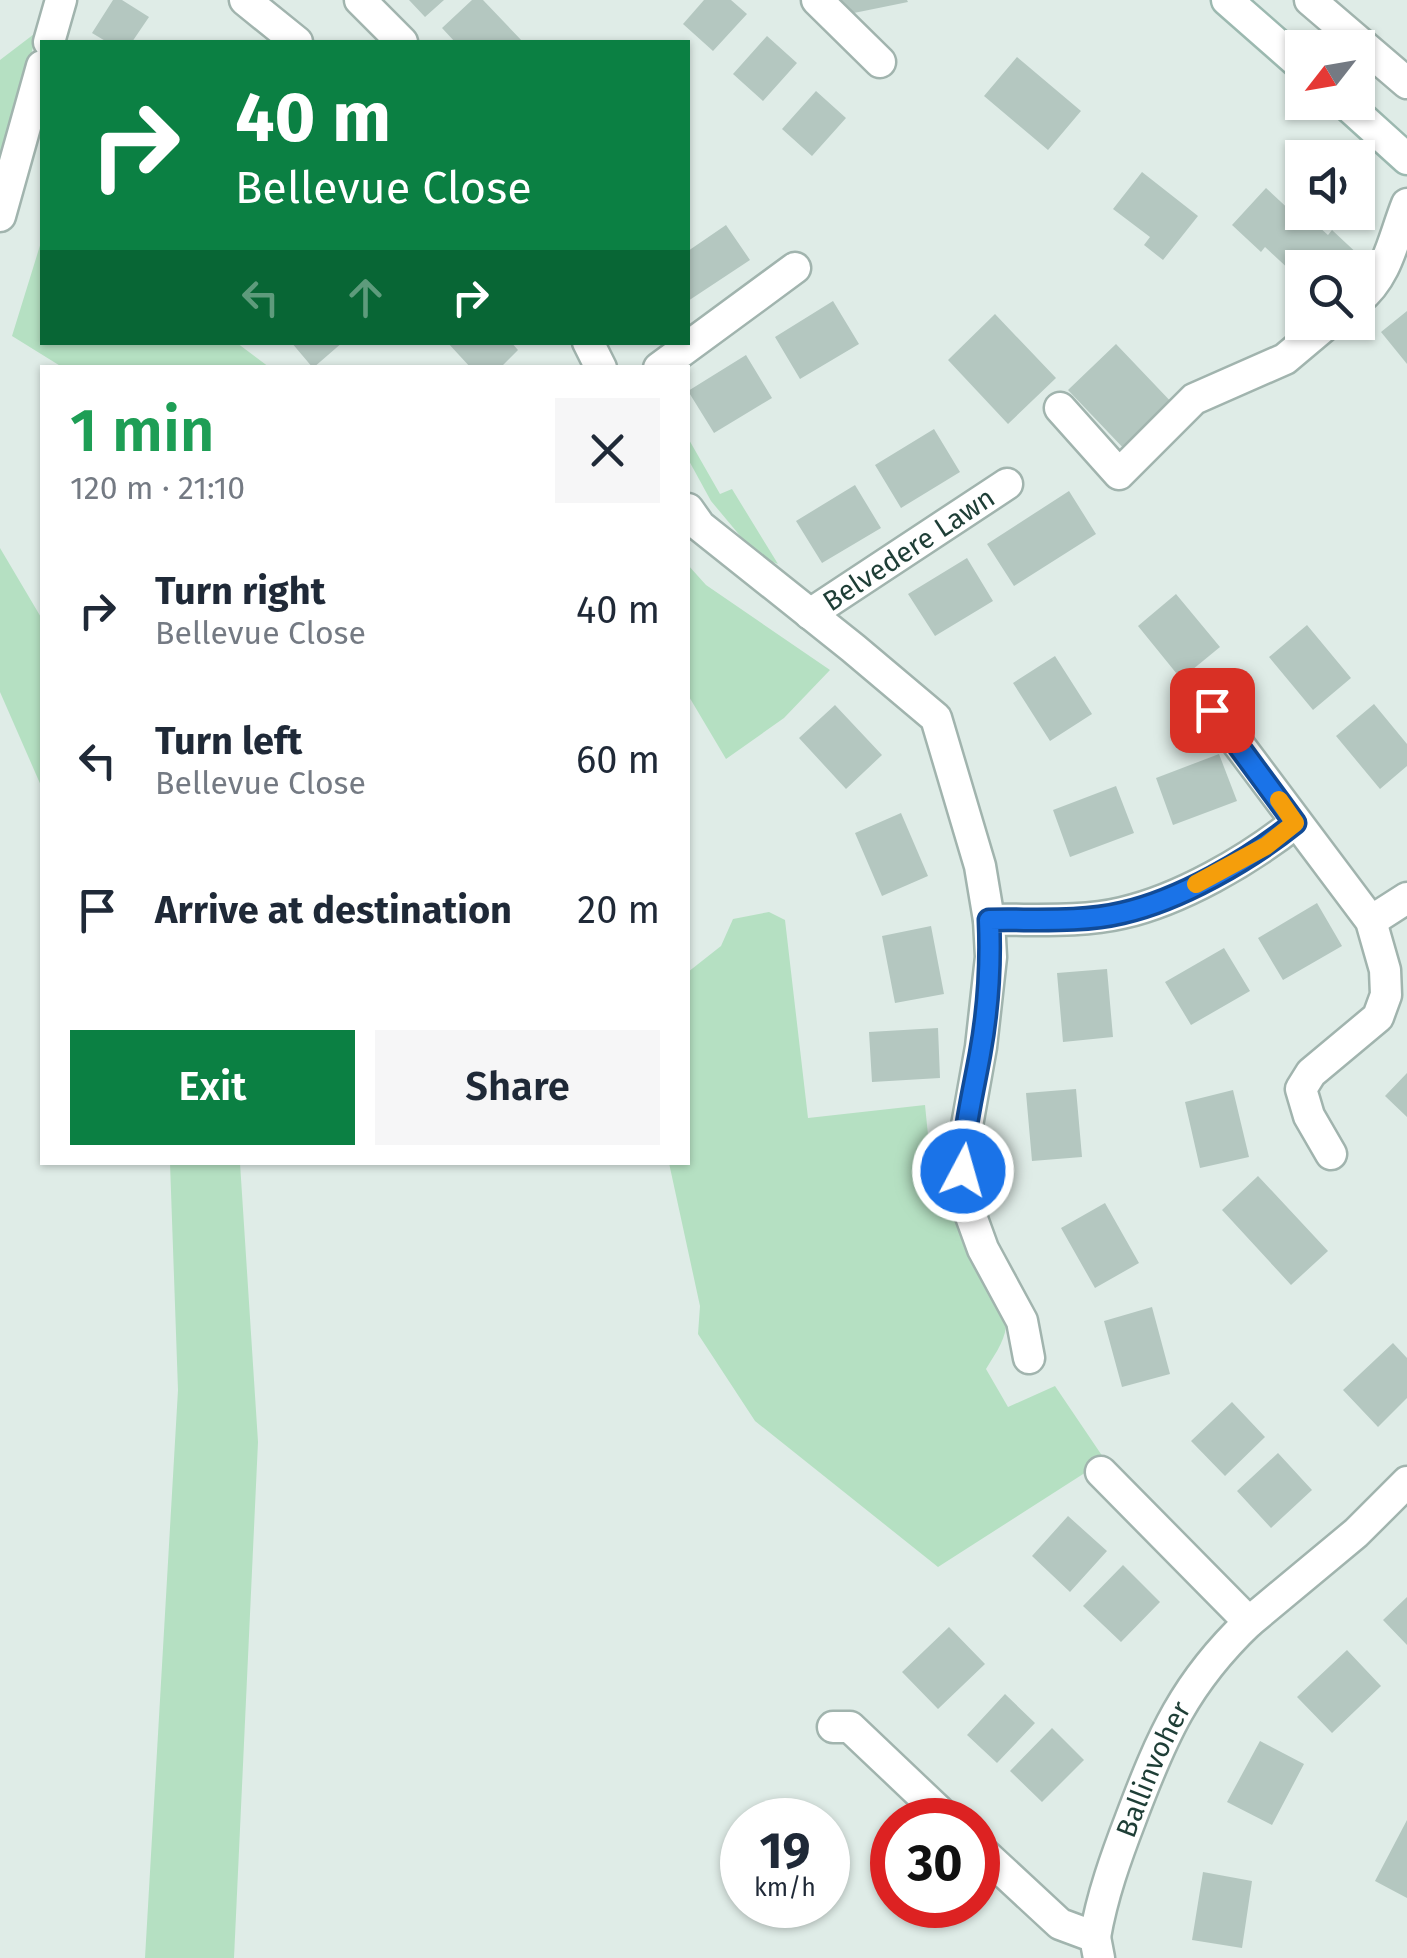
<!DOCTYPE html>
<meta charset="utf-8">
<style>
body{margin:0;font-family:"Fira Sans",sans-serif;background:#f6f6f7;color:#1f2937;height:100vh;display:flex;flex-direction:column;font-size:38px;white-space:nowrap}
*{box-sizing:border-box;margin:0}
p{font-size:32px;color:#747a83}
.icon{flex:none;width:55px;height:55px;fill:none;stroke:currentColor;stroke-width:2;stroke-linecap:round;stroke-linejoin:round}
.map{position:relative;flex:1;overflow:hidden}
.sheet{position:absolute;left:40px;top:365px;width:650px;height:800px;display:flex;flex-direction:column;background:#fff;border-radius:0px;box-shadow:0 2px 8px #0004}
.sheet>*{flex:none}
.hud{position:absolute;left:40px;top:40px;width:650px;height:305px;border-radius:0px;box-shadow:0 2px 8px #0004;background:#0b8043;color:#fff;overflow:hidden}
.needle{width:65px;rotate:239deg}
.fabs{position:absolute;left:1285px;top:30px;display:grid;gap:20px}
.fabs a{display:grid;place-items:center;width:90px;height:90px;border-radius:0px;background:#fff;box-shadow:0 2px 8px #0004;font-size:50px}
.speed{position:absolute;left:720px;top:1798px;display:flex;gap:20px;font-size:50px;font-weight:700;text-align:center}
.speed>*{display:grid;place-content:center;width:130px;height:130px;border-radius:50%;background:#fff;box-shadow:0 2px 8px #0004;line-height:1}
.speed small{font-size:25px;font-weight:400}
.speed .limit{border:15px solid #d22;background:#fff;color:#111}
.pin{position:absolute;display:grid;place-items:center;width:85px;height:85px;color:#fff;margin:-42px;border-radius:20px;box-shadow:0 5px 15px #0006}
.me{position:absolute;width:110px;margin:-55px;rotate:6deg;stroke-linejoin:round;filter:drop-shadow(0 0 8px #0008)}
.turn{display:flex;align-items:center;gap:35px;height:210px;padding:0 30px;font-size:45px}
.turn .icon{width:130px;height:130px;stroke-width:2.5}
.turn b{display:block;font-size:70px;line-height:85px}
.lanes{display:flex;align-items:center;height:95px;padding:0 30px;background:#0003;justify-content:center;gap:50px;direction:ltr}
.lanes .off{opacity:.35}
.round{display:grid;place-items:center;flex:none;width:105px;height:105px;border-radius:0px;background:#f6f6f7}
.overview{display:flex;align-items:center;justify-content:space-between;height:170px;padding:0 30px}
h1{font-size:60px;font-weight:600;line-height:75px;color:#1e9e55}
.primary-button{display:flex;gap:20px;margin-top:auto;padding:20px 30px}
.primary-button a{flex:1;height:115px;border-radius:0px;background:#0b8043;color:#fff;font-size:40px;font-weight:600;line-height:115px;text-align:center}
.primary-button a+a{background:#f6f6f7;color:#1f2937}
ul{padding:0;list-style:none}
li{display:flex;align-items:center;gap:30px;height:150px;padding:0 30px}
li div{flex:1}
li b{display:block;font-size:38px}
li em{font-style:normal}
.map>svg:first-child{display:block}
.green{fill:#b5e0c2}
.building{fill:#b4c7c0}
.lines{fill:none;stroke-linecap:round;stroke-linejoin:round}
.street-casing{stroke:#a1b4ae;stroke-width:35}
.secondary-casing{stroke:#9cb9b0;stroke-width:35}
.street{stroke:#fff;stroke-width:30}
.secondary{stroke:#fff;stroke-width:30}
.route-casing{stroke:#114b97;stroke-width:25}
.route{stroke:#1a73e8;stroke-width:18}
.slow{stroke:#f59e0b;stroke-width:18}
.labels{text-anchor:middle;stroke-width:10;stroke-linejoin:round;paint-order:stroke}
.street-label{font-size:28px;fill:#1e3e36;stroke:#f0f8f4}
</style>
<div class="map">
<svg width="1407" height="1958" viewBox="0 0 1407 1958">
<rect width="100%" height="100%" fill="#dfece7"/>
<path class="green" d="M38,31L0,158V60Z
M42,239V342L237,343L269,367H62L12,336Z
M688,438L720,494L732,489L778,564L757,556L711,501L688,459Z
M0,548L42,619V788L0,692Z
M688,565L706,585L830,670L784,718L726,759L688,695Z
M769,912L785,920L808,1118L925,1105L929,1145H952L1006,1311C1009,1335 999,1348 986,1369L1008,1407L1055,1386L1105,1460L938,1567L755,1421L698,1334L700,1306L669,1163L688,1162V972L721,946L733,919Z
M170,1163H240L258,1442L234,1958H145L178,1390Z"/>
<path class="building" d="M113,0H122L149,17L132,42H107L92,33Z
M409,0H444L425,17Z
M472,0H483L523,42H455L442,28Z
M704,0H731L747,14L713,51L683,24Z
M841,0H907L908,2L844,15Z
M767,36L797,63L763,101L733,74Z
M1017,57L1081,111L1048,150L984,96Z
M816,91L846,118L812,156L782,129Z
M1142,172L1198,216L1163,260L1144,245L1150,237L1113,209Z
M1266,188L1295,215L1300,210L1328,235L1332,230L1362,258L1354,268H1302V277L1295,270L1293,273L1265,247L1261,252L1232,225Z
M726,225L750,260L688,301V251Z
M833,301L859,344L800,379L775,337Z
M1407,311V364L1381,332Z
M995,314L1056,378L1008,424L948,360Z
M291,342H343L313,368Z
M447,342H511L518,350L500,368H471Z
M1116,344L1176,407L1128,453L1068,390Z
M746,355L772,398L714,433L688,391Z
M934,429L960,472L901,508L875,465Z
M855,485L881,528L822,563L796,521Z
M1069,491L1096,534L1014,586L987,544Z
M967,558L993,601L935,636L908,594Z
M1176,594L1220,647L1181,679L1138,626Z
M1307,625L1351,678L1313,710L1269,657Z
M1055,656L1092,714L1050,741L1013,683Z
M1374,704L1407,744V766L1380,789L1336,736Z
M835,705L882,755L846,789L799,738Z
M1219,754L1237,801L1173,825L1156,778Z
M1116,786L1134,833L1070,857L1053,810Z
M901,813L928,876L882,896L855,833Z
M1317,903L1342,946L1283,980L1258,938Z
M931,926L944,994L895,1003L882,936Z
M1224,948L1250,991L1191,1025L1165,982Z
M1107,969L1113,1037L1063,1042L1057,973Z
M938,1028L940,1078L872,1082L869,1032Z
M1407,1073V1117L1385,1096Z
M1076,1089L1082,1157L1032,1161L1026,1093Z
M1233,1090L1249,1157L1200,1168L1185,1102Z
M1258,1176L1328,1251L1291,1285L1222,1210Z
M1105,1203L1139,1263L1095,1288L1061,1228Z
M1152,1307L1170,1374L1122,1387L1104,1321Z
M1393,1343L1407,1358V1398L1378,1427L1343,1390Z
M1232,1402L1265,1437L1225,1476L1191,1441Z
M1278,1453L1312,1490L1271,1528L1237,1491Z
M1068,1516L1107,1551L1070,1592L1032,1556Z
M1123,1565L1160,1602L1121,1642L1083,1606Z
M1407,1597V1645L1383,1620Z
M949,1627L985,1664L938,1709L902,1672Z
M1347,1650L1381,1686L1332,1733L1297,1697Z
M1005,1694L1035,1723L997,1763L967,1735Z
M1052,1728L1084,1760L1042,1802L1010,1771Z
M1260,1741L1304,1764L1272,1825L1227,1802Z
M1407,1820V1898L1375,1881Z
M1203,1872L1252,1881L1242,1948L1192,1940Z"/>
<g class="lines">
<g class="street-casing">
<g id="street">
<path d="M245,0L297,42"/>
<path d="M360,0L402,42"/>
<path d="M817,0L880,62"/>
<path d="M1310,0L1407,83"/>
<path d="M49,42L61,0"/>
<path d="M0,216L42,66"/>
<path d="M1358,300C1388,276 1393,239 1407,204"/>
<path d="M588,342L601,368"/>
<path d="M659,368L795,268"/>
<path d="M1060,408L1119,474L1194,399L1285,359L1329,322"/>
<path d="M688,509L700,526L853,648L936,718L980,866L989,920L991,957L981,1047L963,1148V1194L983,1249L1022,1321L1029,1358"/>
<path id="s1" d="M810,614L1007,484"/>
<path d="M1212,709L1371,921L1385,970L1386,995L1378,1017L1311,1073L1301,1089L1309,1116L1331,1154"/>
<path d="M989,920C1032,919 1080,923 1122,913C1180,900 1249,860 1295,823"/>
<path d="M1371,921L1407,898"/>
<path d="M1249,1622L1356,1533L1407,1482"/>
<path d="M833,1727H850L948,1820"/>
<path d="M978,1848L1060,1924L1095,1937L1099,1958"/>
<path id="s2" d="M1095,1937C1102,1896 1116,1857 1131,1818C1162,1736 1185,1683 1249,1622L1101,1472"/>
</g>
</g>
<g class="secondary-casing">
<path id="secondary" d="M1227,0L1302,66
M1344,102L1407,159"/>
</g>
<use href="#street" class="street"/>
<use href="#secondary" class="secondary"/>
</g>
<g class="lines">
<g class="route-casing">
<path id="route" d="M963,1171C963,1132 973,1093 980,1054C988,1010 991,965 989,920C1032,919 1080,923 1122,913C1180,900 1249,860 1295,823L1212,710"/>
</g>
<use href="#route" class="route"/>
<path class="slow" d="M1196,884L1266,846L1295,823L1279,800"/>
</g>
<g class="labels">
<g class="street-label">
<text dy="10" stroke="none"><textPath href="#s1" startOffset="118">Belvedere Lawn</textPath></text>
<text dy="10" stroke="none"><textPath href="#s2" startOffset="178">Ballinvoher</textPath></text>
</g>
</g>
</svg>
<div class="fabs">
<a><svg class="needle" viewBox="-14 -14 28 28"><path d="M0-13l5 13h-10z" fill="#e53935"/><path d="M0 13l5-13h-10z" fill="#747a83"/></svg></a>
<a><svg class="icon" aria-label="sound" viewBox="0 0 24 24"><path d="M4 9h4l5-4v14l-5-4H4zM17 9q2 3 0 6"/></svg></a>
<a><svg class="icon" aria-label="search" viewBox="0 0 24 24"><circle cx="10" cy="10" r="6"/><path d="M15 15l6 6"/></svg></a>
</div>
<div class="speed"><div>19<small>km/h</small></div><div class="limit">30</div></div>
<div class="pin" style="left:1212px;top:710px;background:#d93025"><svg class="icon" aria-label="arrive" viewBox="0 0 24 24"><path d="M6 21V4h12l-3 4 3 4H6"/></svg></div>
<svg class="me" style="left:963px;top:1171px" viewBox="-20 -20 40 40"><circle r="17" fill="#1a73e8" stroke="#fff" stroke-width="3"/><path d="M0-11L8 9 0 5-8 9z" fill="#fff"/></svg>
<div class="hud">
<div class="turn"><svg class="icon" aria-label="right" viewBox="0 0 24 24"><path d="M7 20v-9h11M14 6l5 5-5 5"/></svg><div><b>40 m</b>Bellevue Close</div></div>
<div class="lanes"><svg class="icon off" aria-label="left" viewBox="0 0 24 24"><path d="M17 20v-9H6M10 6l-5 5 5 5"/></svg><svg class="icon off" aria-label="ahead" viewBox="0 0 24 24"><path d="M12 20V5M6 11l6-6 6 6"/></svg><svg class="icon" aria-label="right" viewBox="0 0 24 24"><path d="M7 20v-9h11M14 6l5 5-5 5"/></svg></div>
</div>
<section class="sheet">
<div class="overview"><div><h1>1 min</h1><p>120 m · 21:10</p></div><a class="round"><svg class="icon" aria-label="close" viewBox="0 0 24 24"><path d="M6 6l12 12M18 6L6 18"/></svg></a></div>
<ul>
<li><svg class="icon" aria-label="right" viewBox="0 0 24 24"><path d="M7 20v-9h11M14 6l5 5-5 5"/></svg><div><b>Turn right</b><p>Bellevue Close</p></div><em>40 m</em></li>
<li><svg class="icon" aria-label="left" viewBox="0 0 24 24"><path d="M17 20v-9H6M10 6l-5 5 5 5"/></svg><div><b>Turn left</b><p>Bellevue Close</p></div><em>60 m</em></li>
<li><svg class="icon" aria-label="arrive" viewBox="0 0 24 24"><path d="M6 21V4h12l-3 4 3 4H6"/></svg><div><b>Arrive at destination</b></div><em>20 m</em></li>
</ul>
<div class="primary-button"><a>Exit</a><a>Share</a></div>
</section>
</div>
